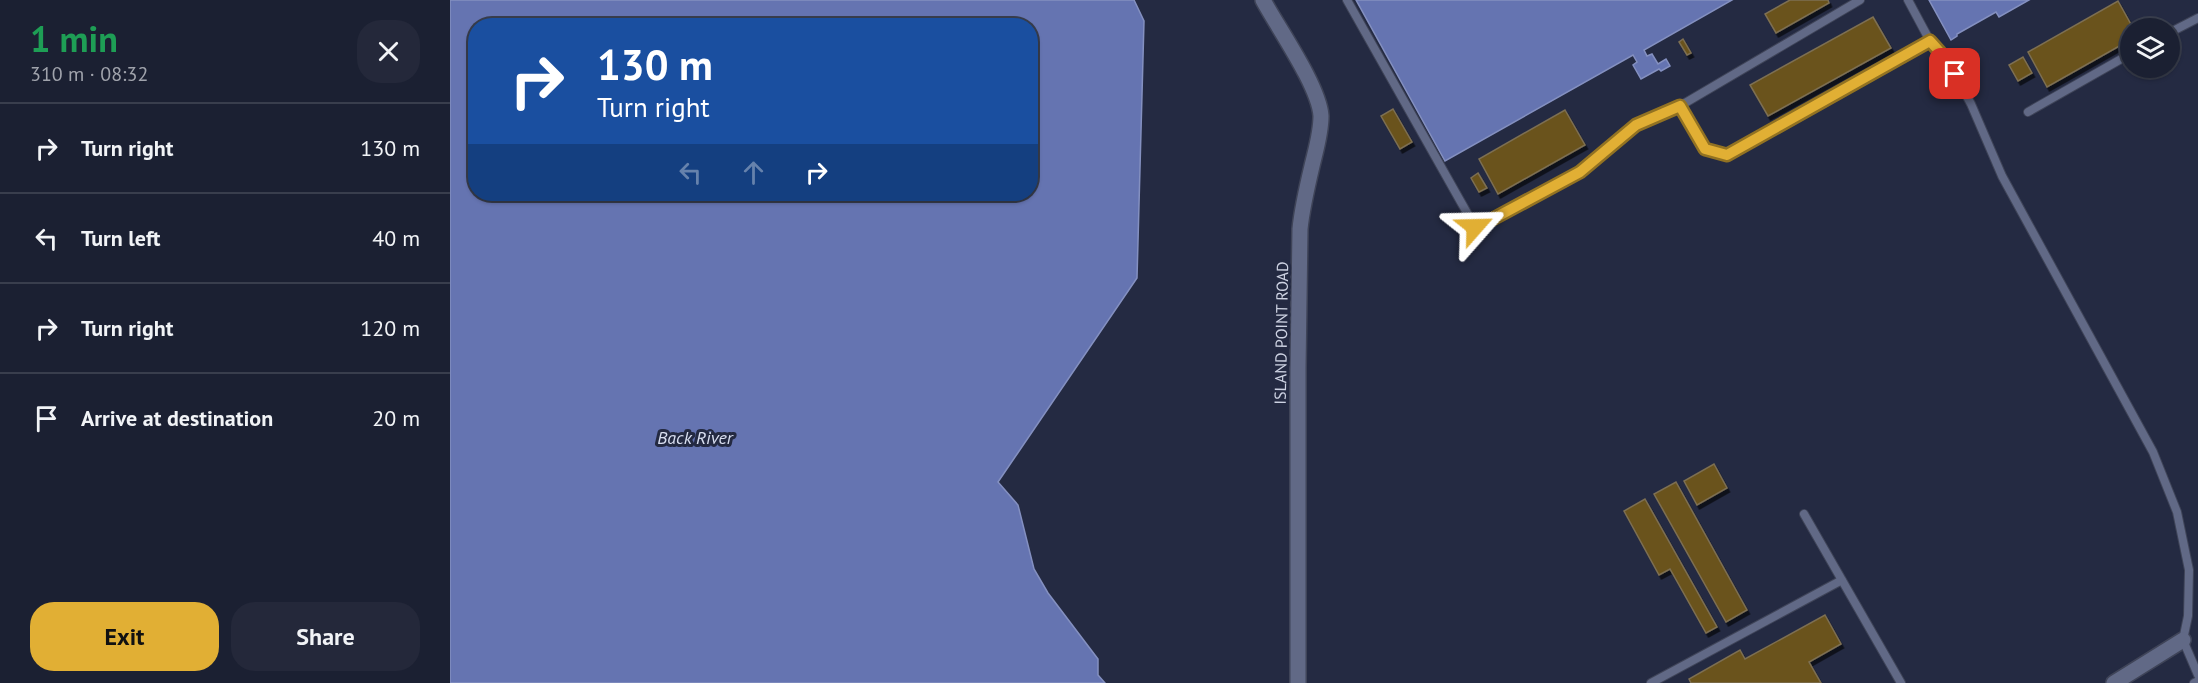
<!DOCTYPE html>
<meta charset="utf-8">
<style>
body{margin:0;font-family:"PT Sans",sans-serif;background:#24283a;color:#f1f3f6;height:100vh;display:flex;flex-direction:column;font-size:22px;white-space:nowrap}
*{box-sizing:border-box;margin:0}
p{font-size:20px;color:#a0a3ac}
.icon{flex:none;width:33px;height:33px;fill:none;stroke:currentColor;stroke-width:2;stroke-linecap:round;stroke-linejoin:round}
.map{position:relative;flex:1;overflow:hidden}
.panel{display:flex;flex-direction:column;background:#1b2032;width:450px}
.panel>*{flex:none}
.guide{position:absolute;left:18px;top:18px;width:570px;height:183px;border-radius:24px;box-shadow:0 2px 4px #0004,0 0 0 2px #393e4d;background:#1a4fa0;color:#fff;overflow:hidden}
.buttons{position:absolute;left:1670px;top:18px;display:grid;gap:12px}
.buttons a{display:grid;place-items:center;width:60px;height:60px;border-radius:50%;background:#1b2032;box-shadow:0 2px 4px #0004,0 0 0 2px #393e4d;font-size:30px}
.pin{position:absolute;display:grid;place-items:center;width:51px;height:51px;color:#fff;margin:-26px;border-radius:12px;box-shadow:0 3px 9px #0006}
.me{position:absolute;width:66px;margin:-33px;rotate:65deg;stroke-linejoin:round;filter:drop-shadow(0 0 4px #0008)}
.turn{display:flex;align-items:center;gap:21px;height:126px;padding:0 30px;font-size:27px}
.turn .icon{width:78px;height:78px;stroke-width:2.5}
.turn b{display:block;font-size:42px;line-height:51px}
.lanes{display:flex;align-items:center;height:57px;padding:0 30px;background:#0003;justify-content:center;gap:30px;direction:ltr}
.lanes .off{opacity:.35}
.round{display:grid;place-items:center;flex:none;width:63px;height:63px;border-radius:24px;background:#24283a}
.summary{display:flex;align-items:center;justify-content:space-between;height:102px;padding:0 30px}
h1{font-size:36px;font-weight:600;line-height:45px;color:#1e9e55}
.action{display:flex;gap:12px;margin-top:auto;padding:12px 30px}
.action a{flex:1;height:69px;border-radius:24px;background:#e1af34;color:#111;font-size:24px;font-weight:600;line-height:69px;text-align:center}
.action a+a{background:#24283a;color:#f1f3f6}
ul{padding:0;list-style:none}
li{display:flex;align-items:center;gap:18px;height:90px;padding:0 30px;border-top:2px solid #393e4d}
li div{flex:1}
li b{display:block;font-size:22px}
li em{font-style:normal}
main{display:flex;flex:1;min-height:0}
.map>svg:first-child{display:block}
.water{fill:#6574b1;stroke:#8490c0;stroke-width:1.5;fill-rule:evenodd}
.building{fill:#6a531d;stroke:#7d6f52;stroke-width:1.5;filter:url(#shadow)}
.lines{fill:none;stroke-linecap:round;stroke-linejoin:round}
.lane-casing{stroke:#3f4458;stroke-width:10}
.street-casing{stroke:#3f4458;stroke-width:18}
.lane{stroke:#616986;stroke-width:8}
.street{stroke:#616986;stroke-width:15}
.route-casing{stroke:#927222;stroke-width:15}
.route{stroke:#e1af34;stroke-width:10}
.labels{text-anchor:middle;stroke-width:6;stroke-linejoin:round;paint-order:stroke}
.street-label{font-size:16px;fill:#cdd2e2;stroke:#242a42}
.water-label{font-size:18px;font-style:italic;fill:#d9dff1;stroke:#242a42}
</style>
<main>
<section class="panel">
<div class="summary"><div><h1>1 min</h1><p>310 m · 08:32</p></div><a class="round"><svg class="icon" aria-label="close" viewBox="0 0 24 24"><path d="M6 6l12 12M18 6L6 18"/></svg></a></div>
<ul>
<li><svg class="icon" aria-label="right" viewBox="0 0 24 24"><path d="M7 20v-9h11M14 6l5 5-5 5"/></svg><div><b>Turn right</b></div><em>130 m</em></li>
<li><svg class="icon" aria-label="left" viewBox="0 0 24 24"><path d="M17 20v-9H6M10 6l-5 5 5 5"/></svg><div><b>Turn left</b></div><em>40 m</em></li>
<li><svg class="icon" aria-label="right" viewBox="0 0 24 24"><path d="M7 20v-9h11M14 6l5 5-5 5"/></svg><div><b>Turn right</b></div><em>120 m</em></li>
<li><svg class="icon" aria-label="arrive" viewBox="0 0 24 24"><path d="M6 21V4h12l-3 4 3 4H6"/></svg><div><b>Arrive at destination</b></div><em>20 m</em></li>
</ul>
<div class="action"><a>Exit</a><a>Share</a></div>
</section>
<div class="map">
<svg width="1748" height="683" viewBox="0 0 1748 683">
<defs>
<filter id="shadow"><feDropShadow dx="2.5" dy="4" stdDeviation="0" flood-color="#0009"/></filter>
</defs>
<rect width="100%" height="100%" fill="#242a42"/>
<path class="water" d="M0,0H684L694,21L687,278L548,482L568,505L584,569L598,593L648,659V675L655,683H0ZM26,26H580V194H26Z
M906,0H1282L1194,50L1197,56L1202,54L1208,64L1216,59L1220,66L1211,71L1209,69L1191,79L1183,65L1187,62L1183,55L995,161Z
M1479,0H1579L1549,17L1546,12L1507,34V36L1501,40Z"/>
<path class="building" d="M1340,0H1378L1379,3L1326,33L1315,14Z
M1668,1L1683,28H1680V40L1597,87L1578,52Z
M1423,17L1441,48L1318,116L1300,85Z
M1233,39L1241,53L1237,55L1229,42Z
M1573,57L1582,73L1568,81L1559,65Z
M943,109L962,142L950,149L931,116Z
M1115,110L1135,145L1048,194L1029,159Z
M1028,173L1037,188L1029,192L1021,178Z
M1264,464L1277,488L1247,505L1234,481Z
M1226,482L1297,610L1276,622L1204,494Z
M1195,499L1267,627L1256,633L1220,569L1209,575L1174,511Z
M1375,615L1391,644L1359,662L1371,683H1241L1239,679L1290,650L1295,659Z"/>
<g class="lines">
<g class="lane-casing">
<path id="lane" d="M897,0L1025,227L1039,221L1130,172L1186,125L1230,106L1410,0
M1458,0L1480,41L1497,60L1521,104L1552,176L1703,452L1727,512L1739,570L1738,616L1733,640L1748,675
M1719,33L1748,18
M1230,106L1255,149L1277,155L1480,41
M1578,112L1680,54
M1354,514L1451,683
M1201,683L1392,580
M1744,683L1748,681"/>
</g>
<g class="street-casing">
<path id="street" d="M813,0C828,28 869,86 871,116C871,133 866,149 862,166C857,187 852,208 850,229L848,369V683
M1664,683L1733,640"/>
</g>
<use href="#lane" class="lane"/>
<use href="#street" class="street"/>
</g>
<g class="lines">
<g class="route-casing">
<path id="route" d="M1025,227L1039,221L1130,172L1186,125L1230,106L1255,149L1277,155L1480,41L1497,60L1505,74"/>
</g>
<use href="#route" class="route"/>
</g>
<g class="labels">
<g class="street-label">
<text transform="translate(831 333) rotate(-89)" y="6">ISLAND POINT ROAD</text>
</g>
<g class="water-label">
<text x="245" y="444">Back River</text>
</g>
</g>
</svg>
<div class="buttons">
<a><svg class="icon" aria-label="layers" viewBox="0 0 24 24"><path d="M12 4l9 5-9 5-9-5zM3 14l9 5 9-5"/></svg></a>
</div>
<div class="pin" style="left:1505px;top:74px;background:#d93025"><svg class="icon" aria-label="arrive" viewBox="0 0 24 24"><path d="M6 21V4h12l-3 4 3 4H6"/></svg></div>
<svg class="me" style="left:1025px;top:227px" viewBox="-20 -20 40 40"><path d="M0-17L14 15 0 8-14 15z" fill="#e1af34" stroke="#fff" stroke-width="4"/></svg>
<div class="guide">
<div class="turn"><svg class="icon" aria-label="right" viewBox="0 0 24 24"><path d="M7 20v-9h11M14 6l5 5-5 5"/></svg><div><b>130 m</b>Turn right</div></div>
<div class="lanes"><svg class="icon off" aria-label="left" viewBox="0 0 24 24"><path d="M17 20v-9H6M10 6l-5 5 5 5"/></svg><svg class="icon off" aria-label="ahead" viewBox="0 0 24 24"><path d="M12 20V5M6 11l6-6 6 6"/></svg><svg class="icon" aria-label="right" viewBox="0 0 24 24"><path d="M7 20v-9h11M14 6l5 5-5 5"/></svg></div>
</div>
</div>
</main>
